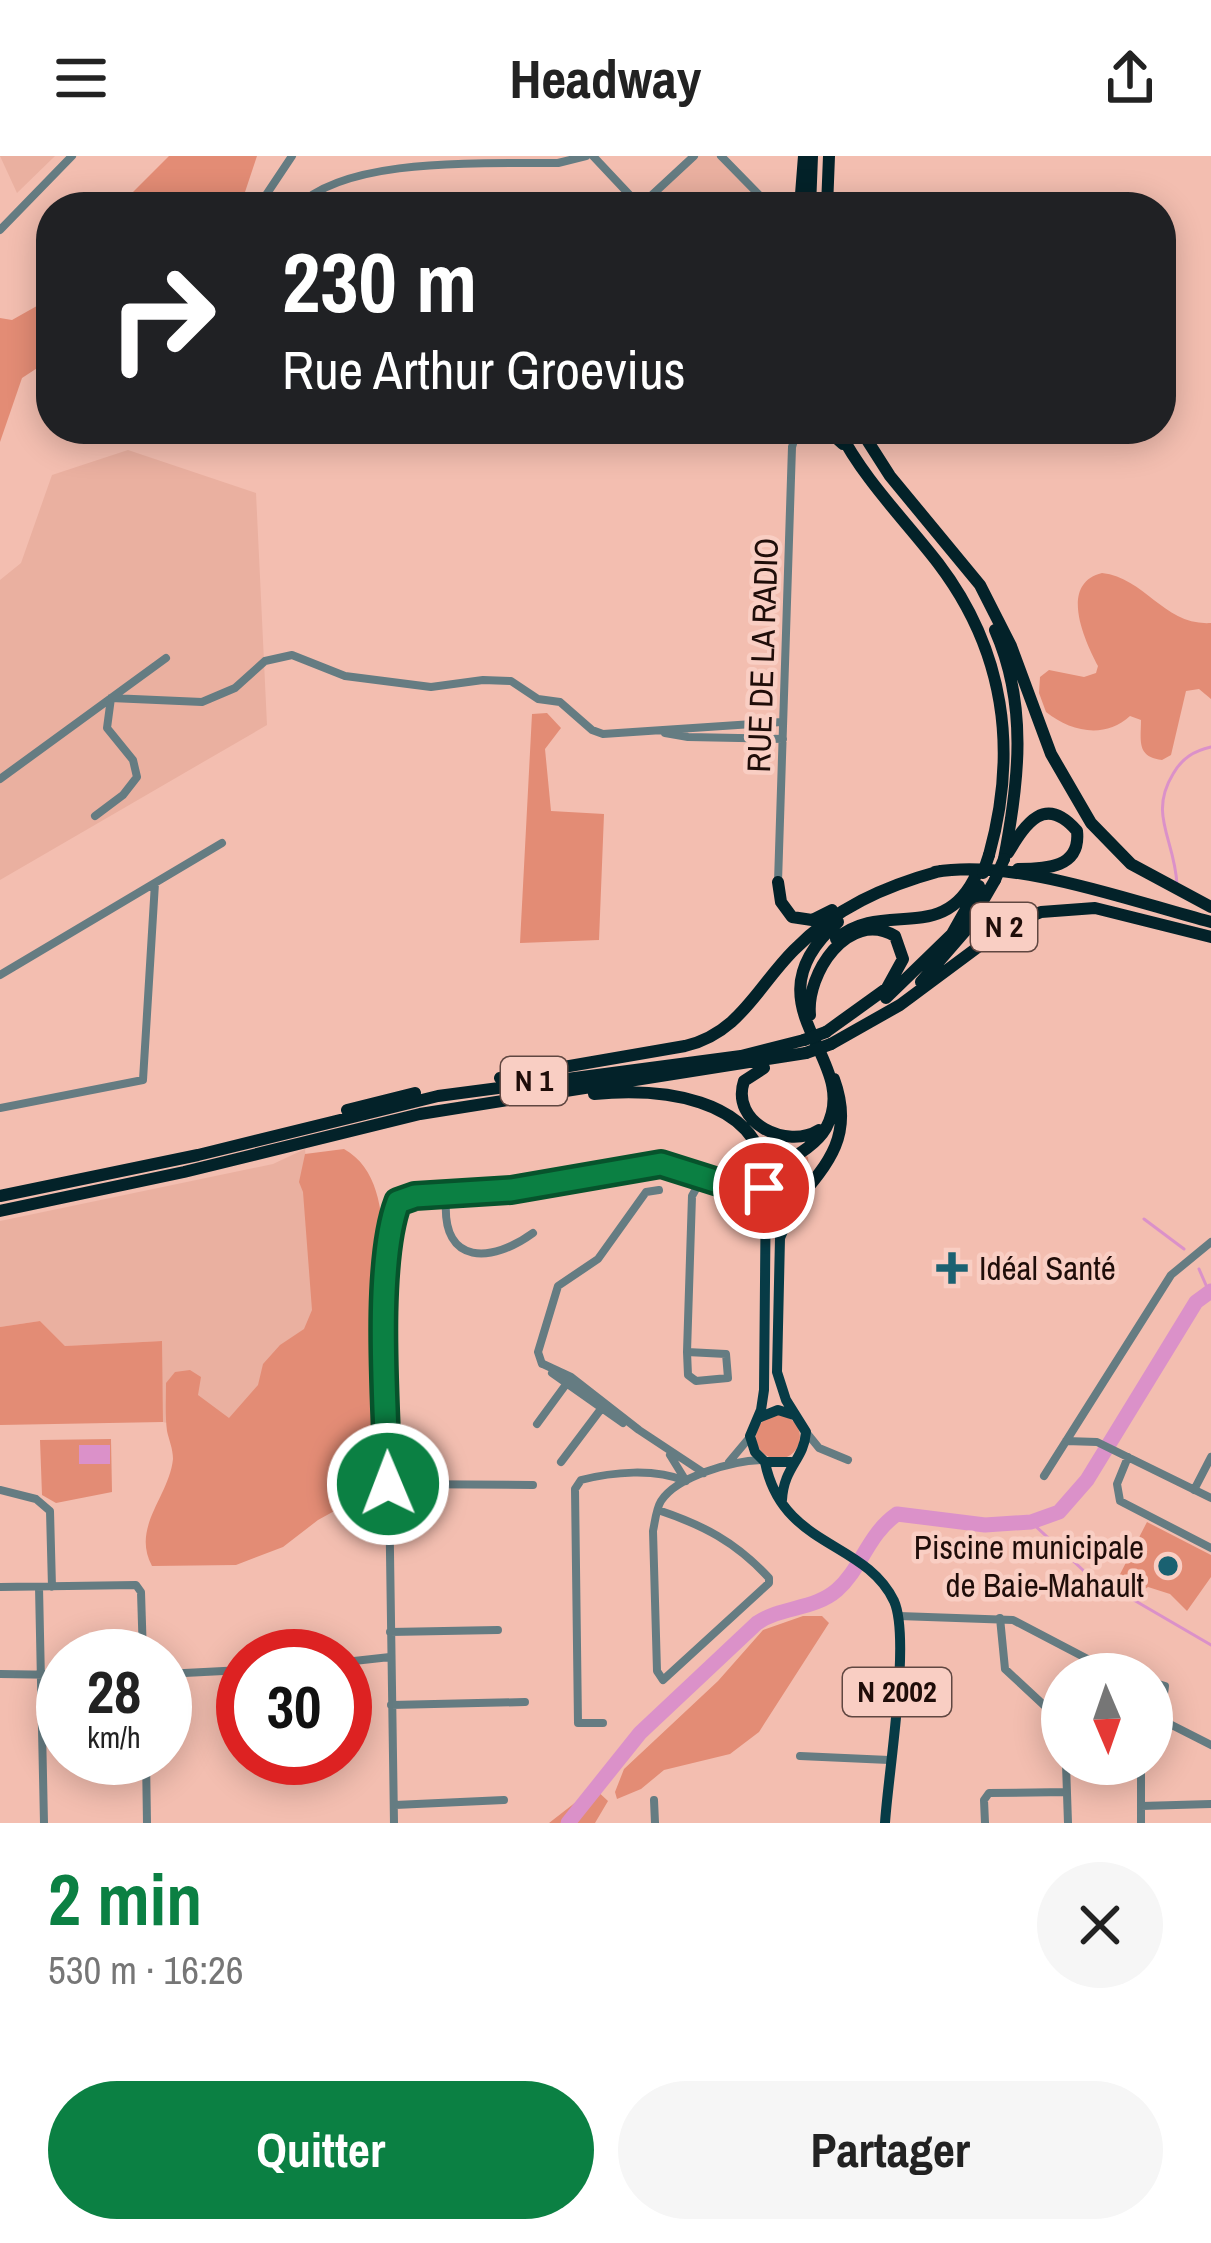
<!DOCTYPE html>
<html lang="fr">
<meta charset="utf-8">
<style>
body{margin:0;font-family:"Archivo Narrow",sans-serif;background:#f6f6f6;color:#222;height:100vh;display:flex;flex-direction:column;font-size:45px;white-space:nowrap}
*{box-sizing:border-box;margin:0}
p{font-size:39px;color:#767676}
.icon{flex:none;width:66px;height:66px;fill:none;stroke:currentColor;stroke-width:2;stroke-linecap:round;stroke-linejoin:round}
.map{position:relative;height:1667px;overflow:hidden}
.sheet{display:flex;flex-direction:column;background:#fff;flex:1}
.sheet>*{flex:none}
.top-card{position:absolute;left:36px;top:36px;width:1140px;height:252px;border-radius:48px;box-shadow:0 6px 30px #0003;background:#202124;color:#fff;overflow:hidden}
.needle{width:78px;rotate:178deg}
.buttons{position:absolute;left:1041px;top:1497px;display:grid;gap:24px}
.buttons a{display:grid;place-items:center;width:132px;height:132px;border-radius:50%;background:#fff;box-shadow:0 6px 30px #0003;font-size:60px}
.speed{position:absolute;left:36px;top:1473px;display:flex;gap:24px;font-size:60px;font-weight:700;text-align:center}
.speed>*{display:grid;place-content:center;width:156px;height:156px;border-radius:50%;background:#fff;box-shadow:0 6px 30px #0003;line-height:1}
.speed small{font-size:30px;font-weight:400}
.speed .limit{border:18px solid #d22;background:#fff;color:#111}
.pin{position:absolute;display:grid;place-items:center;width:102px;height:102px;color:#fff;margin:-51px;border:6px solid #fff;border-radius:50%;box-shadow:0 3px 12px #0007}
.me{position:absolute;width:132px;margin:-66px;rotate:359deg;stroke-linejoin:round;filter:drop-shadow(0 0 9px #0008)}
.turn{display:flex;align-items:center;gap:42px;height:252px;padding:0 48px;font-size:54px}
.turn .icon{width:156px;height:156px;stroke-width:2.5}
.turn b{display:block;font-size:84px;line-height:102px}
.round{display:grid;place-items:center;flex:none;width:126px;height:126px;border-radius:63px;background:#f6f6f6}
.overview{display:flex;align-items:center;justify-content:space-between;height:204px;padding:0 48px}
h1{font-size:72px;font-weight:700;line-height:90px;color:#0b8043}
.primary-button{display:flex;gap:24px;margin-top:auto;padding:24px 48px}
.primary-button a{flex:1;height:138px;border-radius:72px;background:#0b8043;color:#fff;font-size:48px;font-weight:700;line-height:138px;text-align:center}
.primary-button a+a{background:#f6f6f6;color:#222}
header{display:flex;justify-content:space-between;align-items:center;height:156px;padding:0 48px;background:#fff;font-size:54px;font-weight:700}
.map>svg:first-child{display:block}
.built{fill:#eab0a0}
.green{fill:#e38c75}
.water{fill:#db91c9}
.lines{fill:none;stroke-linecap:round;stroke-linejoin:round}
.stream{stroke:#db91c9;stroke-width:3}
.river{stroke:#db91c9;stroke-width:15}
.minor{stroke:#657c82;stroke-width:8}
.major{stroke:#073b46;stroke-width:10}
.highway{stroke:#032229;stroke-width:12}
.highway-bridge{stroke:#032229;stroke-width:12}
.route-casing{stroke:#07532c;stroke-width:30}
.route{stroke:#0b8043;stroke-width:21}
.poi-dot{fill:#1a6171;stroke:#f9cec3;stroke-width:4.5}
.labels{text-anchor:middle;stroke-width:9;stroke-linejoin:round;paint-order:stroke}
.shield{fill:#f9cec3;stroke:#604741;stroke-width:3}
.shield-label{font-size:30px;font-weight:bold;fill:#1f0d09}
.street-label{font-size:33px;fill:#1f0d09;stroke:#f9cec3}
.poi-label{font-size:33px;fill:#1f0d09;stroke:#f9cec3;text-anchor:start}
</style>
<header><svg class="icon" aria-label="menu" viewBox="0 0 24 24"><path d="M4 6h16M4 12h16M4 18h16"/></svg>Headway<svg class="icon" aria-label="share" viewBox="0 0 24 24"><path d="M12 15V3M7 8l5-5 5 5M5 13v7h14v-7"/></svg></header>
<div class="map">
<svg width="1211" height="1667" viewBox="0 0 1211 1667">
<rect width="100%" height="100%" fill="#f3beb0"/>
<path class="built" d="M0,0H55L17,37Z
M694,0H721L754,34V51H639Z
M128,294L256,337L267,569L0,724V424L21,407L52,319Z
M305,993L320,1186L236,1283L163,1266L161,1185L65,1190L40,1165L0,1171V1065L273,1008Z"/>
<path class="green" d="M169,0H257L245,36L232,51H126L131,38Z
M51,142V203L22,222L0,286V162L12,164Z
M1102,417C1146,422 1164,470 1211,467V543L1199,533L1186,535L1171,599L1162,604C1136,601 1141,584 1141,564L1130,560C1105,583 1071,576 1046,556L1039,537L1040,521L1049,514L1084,521L1096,517L1098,510C1085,485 1058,428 1102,417Z
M547,557L561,572L545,593L551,655L604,658L599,784L520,787L532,558Z
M344,993C400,1024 379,1123 381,1177C383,1217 391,1258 396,1298L388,1314L367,1337L318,1364L283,1391L236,1409L152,1410C131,1371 169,1341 173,1303C173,1293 169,1284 167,1275C165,1259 166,1242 166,1227L175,1216L190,1214L201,1221L198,1239L229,1262L258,1229L263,1208L280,1189L304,1173L312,1154L303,1036L299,1026L305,998Z
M802,998L808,1001L809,1012L777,1064L773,1063L783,1015Z
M40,1165L65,1190L162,1185L163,1266L0,1269V1171Z
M756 1281a22 22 0 1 1 44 0a22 22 0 1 1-44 0Z
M111,1283L112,1336L56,1347L42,1339L40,1284Z
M1147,1366L1211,1399V1421L1187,1455L1170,1438L1148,1431L1140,1436L1117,1424Z
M803,1460H822L829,1467L759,1576L730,1598L664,1614L641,1633L617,1643L615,1636L624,1613L718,1525L763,1474Z
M594,1632L608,1645L595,1667H549Z"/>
<path class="water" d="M79,1289H110V1308H79Z"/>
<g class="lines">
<path class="stream" d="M1177,729C1175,683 1148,659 1173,618C1182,602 1194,595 1211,591
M1144,1063L1184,1093
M1199,1113L1209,1136
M1031,1366L1084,1415L1211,1489"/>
<path class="river" d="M568,1667L640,1577L757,1467C782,1450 814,1454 837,1434C862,1412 867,1379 897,1358L985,1369L1031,1366L1059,1356L1087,1324L1196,1146L1211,1135"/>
<path class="minor" d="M593,0L640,50
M721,0L771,51
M258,51L292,0
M297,51C347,0 484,8 558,7L586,0
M639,51L694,0
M0,74L72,0
M665,577L688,581L783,583
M0,623L166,502
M95,660L123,639L137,621L133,604L107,572L111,542L202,546L235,532L265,505L292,499L345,520L431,531L483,524L511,525L538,543L560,546L592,574L603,578L782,566
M778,726L792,291L797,275
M0,819L222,687
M0,952L143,924L155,727
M454,1039L446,1045C442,1110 492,1107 533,1077
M687,1196L726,1198L728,1222L696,1225L688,1219L687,1196L692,1040L702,1022
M542,1208L538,1196L558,1130L598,1103L646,1036L659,1034
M543,1208L571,1221L639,1274L704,1317
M552,1217L623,1267
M537,1268L567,1227
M806,1276L819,1292L848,1304
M1066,1285L1097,1286L1211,1342
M670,1299L686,1325
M1128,1301L1117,1328L1120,1345L1211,1392
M561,1306L604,1249
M729,1306L750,1281
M1044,1320L1171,1119L1211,1086
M388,1328L533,1329
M0,1334L36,1343L50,1355L52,1431
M1194,1334L1211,1301
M658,1354C703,1369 736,1386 769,1422V1427L663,1524L657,1515L653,1375C655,1366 656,1353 661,1345C677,1320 733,1305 761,1304
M0,1431L136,1429L141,1436L143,1500
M39,1431L44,1667
M899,1460L1013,1464L1101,1510L1126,1518
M1000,1462L1005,1513L1062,1566
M390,1476L498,1474
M345,1506L390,1501
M0,1518L63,1519
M165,1518L243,1514
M1152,1526L1165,1530L1161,1562
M391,1549L525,1546
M1152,1559L1211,1589
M603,1567H578L575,1333L581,1324C612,1316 655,1312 685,1325
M800,1600L889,1604
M146,1602L147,1667
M1066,1608L1068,1667
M1141,1608V1667
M654,1644L655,1667
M395,1649L504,1644
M1141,1650L1211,1648
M394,1667L386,1128L397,1049L409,1040L497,1036L661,1008L718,1026L767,1034
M985,1667L984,1644L989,1637L1067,1636"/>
<path class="major" d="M766,1018L764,1234L761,1254L750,1280L755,1296L765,1306H791
M772,1042L776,1023L788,1005
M758,1262L778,1254L794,1259
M765,1306C782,1392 865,1384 894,1445C911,1483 888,1618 885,1667
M782,1344C784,1310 804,1304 806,1276L786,1244L777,1216L780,1082L795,1047"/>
<path class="highway" d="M800,51L804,0
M810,51L812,0
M827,51L829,0
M826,273L843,288
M838,273C864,324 904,363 938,407C1005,495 1018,595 989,699
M860,273L890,320L980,429L1011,490L1051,598L1091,667L1131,708L1211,751
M995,474C1028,549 1019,625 1004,703
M1008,697C1026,667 1045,638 1077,675C1081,712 1046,713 1018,713
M935,716C1016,702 1130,745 1211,766
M778,726L781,746L792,761L812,764L832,754
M836,783C885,742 944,791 977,717
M921,826L966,774L995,724
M886,842L952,778L979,730
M810,859C806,818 848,753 895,780L903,803L887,832L826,876
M831,888L900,849L1005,771L1041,756L1095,752L1211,781
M764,912L744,925C730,967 787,994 819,974
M500,922L685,890C740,877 757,831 794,794C835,752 885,730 940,715
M594,938C659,932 755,940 766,1018C785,1005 814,993 826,972C864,902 742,851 838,766
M347,954L415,937
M0,1040L198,999L438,940L741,900L804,884
M795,1047C830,1006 854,978 834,923
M0,1055L184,1016L420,958L806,897"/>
<path class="highway-bridge" d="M983,717L989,699
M995,724L1004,703
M804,884L826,876
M806,897L831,888"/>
</g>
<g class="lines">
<g class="route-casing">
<path id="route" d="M388,1328C386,1256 374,1109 398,1046L415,1040L511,1034L661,1008L718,1026L764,1032"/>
</g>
<use href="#route" class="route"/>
</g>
<g class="poi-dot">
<path d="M946 1094h12v12h12v12h-12v12h-12v-12h-12v-12h12z"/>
<circle cx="1168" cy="1410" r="12"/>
</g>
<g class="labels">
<g class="shield">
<rect x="971" y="747" width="66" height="48" rx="9"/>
<rect x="501" y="901" width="66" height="48" rx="9"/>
<rect x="843" y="1512" width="108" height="48" rx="9"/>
</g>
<g class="shield-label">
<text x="1004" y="781">N 2</text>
<text x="534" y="935">N 1</text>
<text x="897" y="1546">N 2002</text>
</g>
<g class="street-label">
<text transform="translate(762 499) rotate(-88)" y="12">RUE DE LA RADIO</text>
</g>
<g class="poi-label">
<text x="979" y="1124">Idéal Santé</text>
<text x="1144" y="1403" text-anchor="end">Piscine municipale<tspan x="1144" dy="38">de Baie-Mahault</tspan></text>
</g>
</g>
</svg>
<div class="buttons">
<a><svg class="needle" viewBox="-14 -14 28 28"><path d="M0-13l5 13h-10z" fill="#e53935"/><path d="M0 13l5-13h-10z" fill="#767676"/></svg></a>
</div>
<div class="speed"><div>28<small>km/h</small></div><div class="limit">30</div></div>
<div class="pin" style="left:764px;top:1032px;background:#d93025"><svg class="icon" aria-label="arrive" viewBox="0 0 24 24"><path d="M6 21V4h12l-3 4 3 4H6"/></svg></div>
<svg class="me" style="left:388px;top:1328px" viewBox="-20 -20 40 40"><circle r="17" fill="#0b8043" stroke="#fff" stroke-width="3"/><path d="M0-11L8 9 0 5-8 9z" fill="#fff"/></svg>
<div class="top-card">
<div class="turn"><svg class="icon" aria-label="right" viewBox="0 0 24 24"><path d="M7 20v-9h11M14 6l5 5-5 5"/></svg><div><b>230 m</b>Rue Arthur Groevius</div></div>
</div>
</div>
<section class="sheet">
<div class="overview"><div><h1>2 min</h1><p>530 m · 16:26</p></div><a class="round"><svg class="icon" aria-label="close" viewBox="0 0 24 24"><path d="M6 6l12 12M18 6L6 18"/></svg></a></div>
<div class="primary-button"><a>Quitter</a><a>Partager</a></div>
</section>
